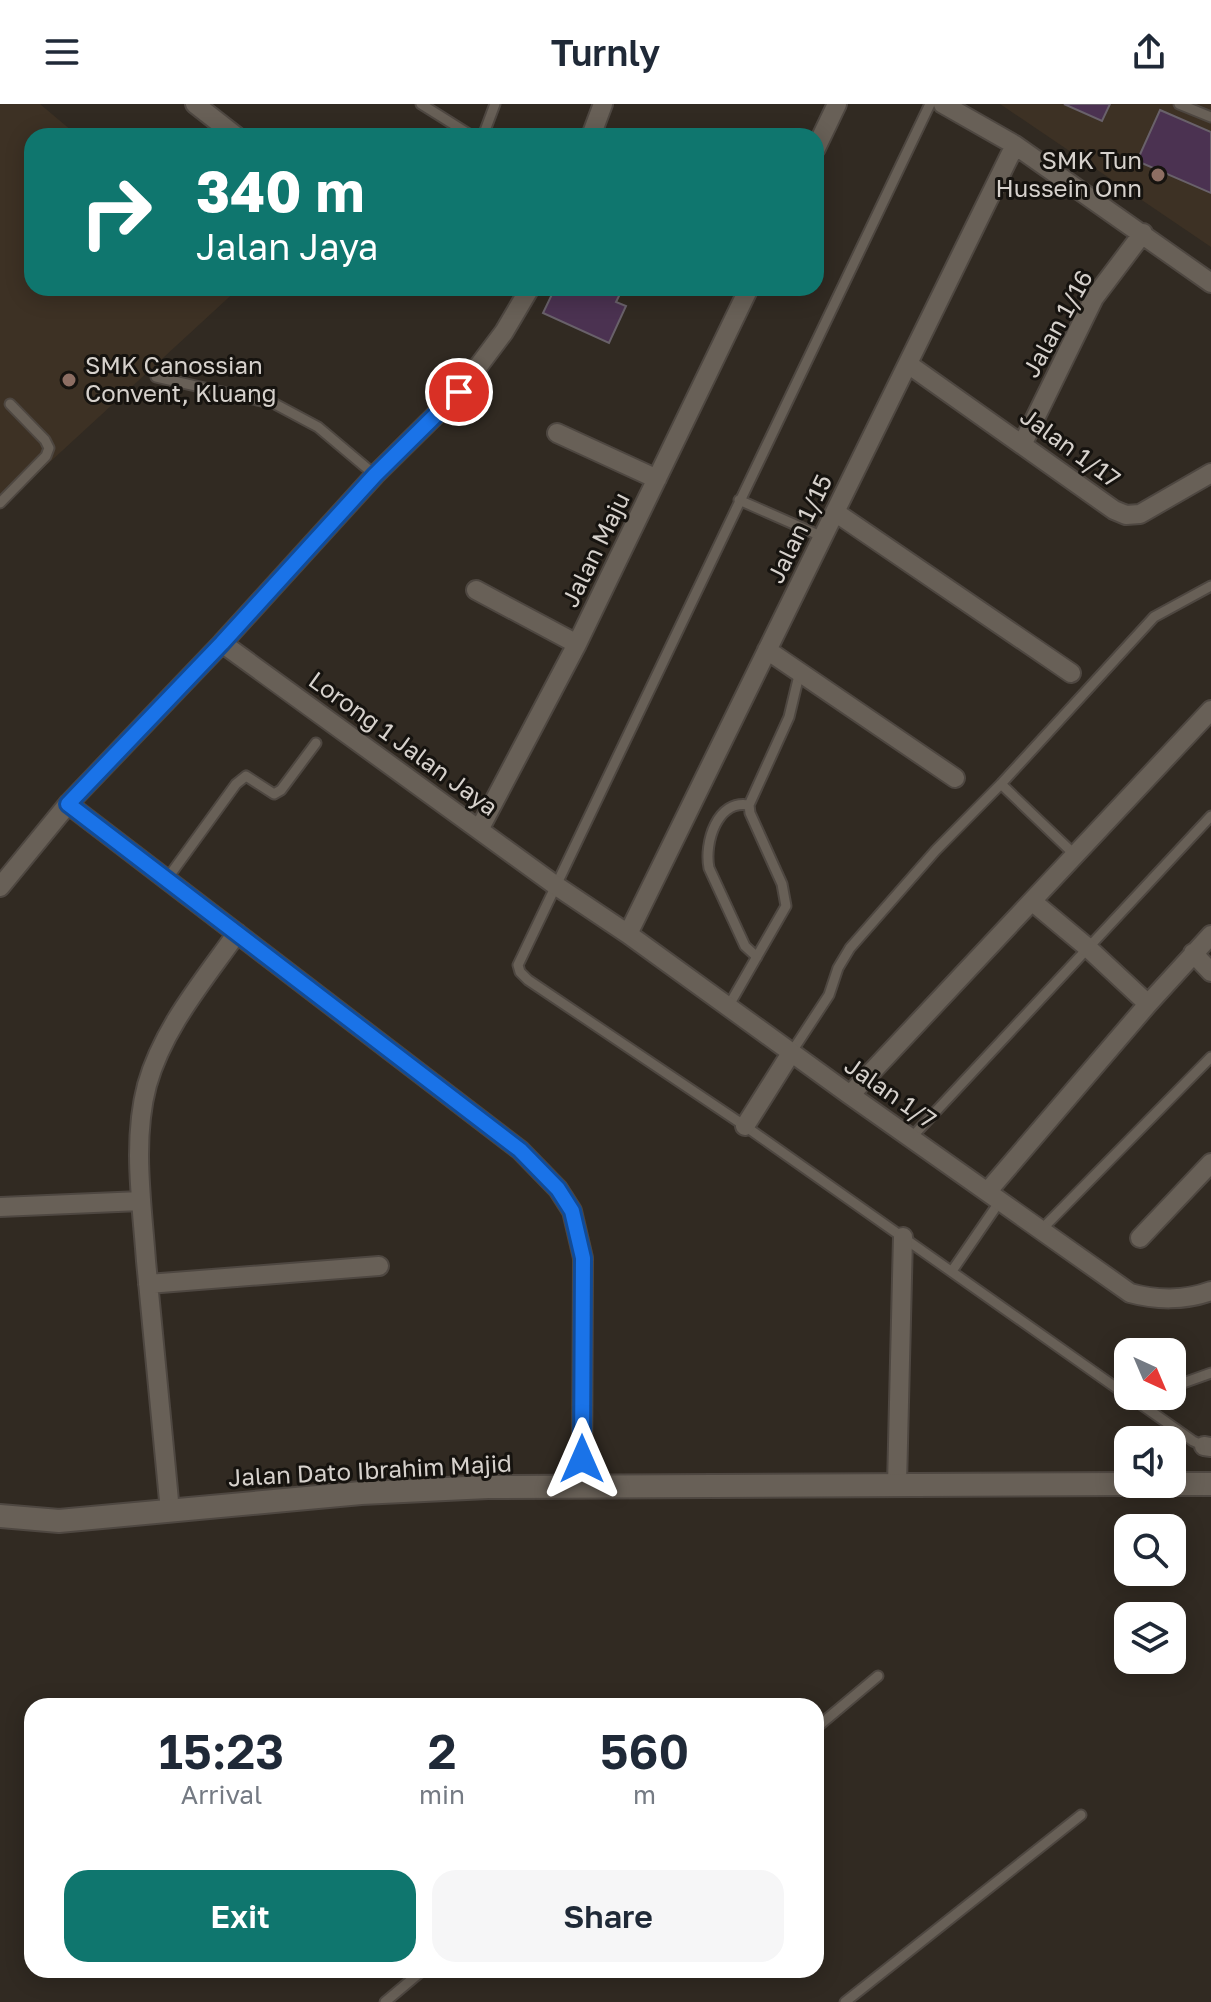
<!DOCTYPE html>
<style>
body{margin:0;font-family:"Golos Text",sans-serif;background:#f6f6f7;color:#1f2937;height:100vh;display:flex;flex-direction:column;font-size:30px;white-space:nowrap}
*{box-sizing:border-box;margin:0}
p{font-size:26px;color:#747a83}
.icon{flex:none;width:44px;height:44px;fill:none;stroke:currentColor;stroke-width:2;stroke-linecap:round;stroke-linejoin:round}
.map{position:relative;flex:1;overflow:hidden}
.sheet{position:absolute;left:24px;top:1594px;width:800px;height:280px;display:flex;flex-direction:column;background:#fff;border-radius:24px;box-shadow:0 4px 20px #0003}
.sheet>*{flex:none}
.banner{position:absolute;left:24px;top:24px;width:800px;height:168px;border-radius:24px;box-shadow:0 4px 20px #0003;background:#0f766e;color:#fff;overflow:hidden}
.needle{width:52px;rotate:136deg}
.tools{position:absolute;left:1114px;top:1234px;display:grid;gap:16px}
.tools a{display:grid;place-items:center;width:72px;height:72px;border-radius:16px;background:#fff;box-shadow:0 4px 20px #0003;font-size:40px}
.pin{position:absolute;display:grid;place-items:center;width:68px;height:68px;color:#fff;margin:-34px;border:4px solid #fff;border-radius:50%;box-shadow:0 2px 8px #0007}
.me{position:absolute;width:88px;margin:-44px;rotate:0deg;stroke-linejoin:round;filter:drop-shadow(0 0 6px #0008)}
.turn{display:flex;align-items:center;gap:28px;height:168px;padding:0 40px;font-size:36px}
.turn .icon{width:104px;height:104px;stroke-width:2.5}
.turn b{display:block;font-size:56px;line-height:68px}
.eta{display:flex;justify-content:space-evenly;align-items:center;height:136px;text-align:center}
.eta b{font-size:48px;font-weight:600;line-height:56px}
.primary-button{display:flex;gap:16px;margin-top:auto;padding:16px 40px}
.primary-button a{flex:1;height:92px;border-radius:24px;background:#0f766e;color:#fff;font-size:32px;font-weight:600;line-height:92px;text-align:center}
.primary-button a+a{background:#f6f6f7;color:#1f2937}
header{display:flex;justify-content:space-between;align-items:center;height:104px;padding:0 40px;background:#fff;font-size:36px;font-weight:600}
.map>svg:first-child{display:block}
.built{fill:#3d3124}
.building{fill:#4b3251;stroke:#69616a;stroke-width:2}
.lines{fill:none;stroke-linecap:round;stroke-linejoin:round}
.service-casing{stroke:#4e4741;stroke-width:13}
.minor-casing{stroke:#4e4741;stroke-width:22}
.tertiary-casing{stroke:#4e4741;stroke-width:26}
.service{stroke:#686057;stroke-width:9}
.minor{stroke:#686057;stroke-width:18}
.tertiary{stroke:#686057;stroke-width:22}
.route-casing{stroke:#114b97;stroke-width:20}
.route{stroke:#1a73e8;stroke-width:14}
.education-dot{fill:#8d6e63;stroke:#16130f;stroke-width:3}
.labels{text-anchor:middle;stroke-width:6;stroke-linejoin:round;paint-order:stroke}
.poi-label{font-size:24px;fill:#d6d1cc;stroke:#16130f;text-anchor:end}
.street-label{font-size:24px;fill:#d6d1cc;stroke:#16130f}
</style>
<header><svg class="icon" aria-label="menu" viewBox="0 0 24 24"><path d="M4 6h16M4 12h16M4 18h16"/></svg>Turnly<svg class="icon" aria-label="share" viewBox="0 0 24 24"><path d="M12 15V3M7 8l5-5 5 5M5 13v7h14v-7"/></svg></header>
<div class="map">
<svg width="1211" height="1898" viewBox="0 0 1211 1898">
<rect width="100%" height="100%" fill="#312a22"/>
<path class="built" d="M0,0H40L78,32H32V184H239L0,404Z
M1000,0H1211V143Z"/>
<path class="building" d="M1064,0H1110L1102,17Z
M1160,6L1211,28V89L1137,57Z
M555,184H623L616,198L626,202L609,239L543,209Z"/>
<g class="lines">
<g class="service-casing">
<path id="service" d="M421,0L472,32
M930,0L518,861L520,868L528,876L745,1022L1128,1292
M1179,0L1211,13
M483,32L495,0
M156,273L275,300L318,323L375,371
M739,396L823,433
M0,399L46,352L49,344L45,336L10,300
M1001,680L1075,751
M749,701C717,695 704,739 709,764L745,842L757,853
M167,775L236,680L246,672L274,690L281,686L316,639
M728,903L786,802L782,780L750,709L749,701L789,613L800,567
M791,949L829,891L838,864L850,844L936,746L1001,680L1154,513L1211,482
M911,1034L1211,712
M1041,1126L1211,953
M952,1167L1000,1097
M1172,1283L1211,1269
M1129,1292L1193,1337L1204,1342
M1135,1296L1146,1292
M816,1624L878,1572
M385,1898L423,1866
M845,1898L1081,1711"/>
</g>
<g class="minor-casing">
<path id="minor" d="M195,0L236,32
M943,0L1015,41L1211,179
M591,32L603,0
M816,44L837,0
M908,260L1114,406L1126,411L1140,410L1211,369
M557,329L657,375
M1023,339L1094,194L1143,129
M835,408L1071,569
M476,486L577,540
M222,539L555,781L628,830L850,991L1130,1189C1155,1196 1185,1197 1211,1187
M767,546L955,674
M68,700L520,1046L558,1085L572,1107L583,1154L582,1384
M480,724L577,540L749,184
M0,783L68,700L222,539L375,371L459,288L504,228L530,184
M1033,798L1087,843L1148,900
M628,830L1015,41
M1193,849L1211,868
M850,991L1211,606
M745,1022L791,949
M987,1088L1148,900L1211,831
M0,1103L141,1097
M1140,1134L1211,1059
M148,1180L379,1162
M1204,1342L1211,1343
M897,1381L903,1133
M170,1407C162,1323 154,1240 146,1157C142,1100 132,1037 147,981C163,924 204,876 237,829"/>
</g>
<g class="tertiary-casing">
<path id="tertiary" d="M1172,1380H1211
M0,1412L59,1417L361,1389L488,1383L1128,1380"/>
</g>
<use href="#service" class="service"/>
<use href="#minor" class="minor"/>
<use href="#tertiary" class="tertiary"/>
</g>
<g class="lines">
<g class="route-casing">
<path id="route" d="M459,288L375,371L222,539L68,700L520,1046L558,1085L572,1107L583,1154L582,1355"/>
</g>
<use href="#route" class="route"/>
</g>
<g class="education-dot">
<circle cx="1158" cy="71" r="8"/>
<circle cx="69" cy="276" r="8"/>
</g>
<g class="labels">
<g class="poi-label">
<text x="1142" y="65">SMK Tun<tspan x="1142" dy="28">Hussein Onn</tspan></text>
<text x="85" y="270" text-anchor="start">SMK Canossian<tspan x="85" dy="28">Convent, Kluang</tspan></text>
</g>
<g class="street-label">
<text transform="translate(1058 220) rotate(-61)" y="8">Jalan 1/16</text>
<text transform="translate(1070 344) rotate(36)" y="8">Jalan 1/17</text>
<text transform="translate(800 425) rotate(-64)" y="8">Jalan 1/15</text>
<text transform="translate(596 446) rotate(-64)" y="8">Jalan Maju</text>
<text transform="translate(403 640) rotate(36)" y="8">Lorong 1 Jalan Jaya</text>
<text transform="translate(890 989) rotate(35)" y="8">Jalan 1/7</text>
<text transform="translate(370 1367) rotate(-3)" y="8">Jalan Dato Ibrahim Majid</text>
</g>
</g>
</svg>
<div class="tools">
<a><svg class="needle" viewBox="-14 -14 28 28"><path d="M0-13l5 13h-10z" fill="#e53935"/><path d="M0 13l5-13h-10z" fill="#747a83"/></svg></a>
<a><svg class="icon" aria-label="sound" viewBox="0 0 24 24"><path d="M4 9h4l5-4v14l-5-4H4zM17 9q2 3 0 6"/></svg></a>
<a><svg class="icon" aria-label="search" viewBox="0 0 24 24"><circle cx="10" cy="10" r="6"/><path d="M15 15l6 6"/></svg></a>
<a><svg class="icon" aria-label="layers" viewBox="0 0 24 24"><path d="M12 4l9 5-9 5-9-5zM3 14l9 5 9-5"/></svg></a>
</div>
<div class="pin" style="left:459px;top:288px;background:#d93025"><svg class="icon" aria-label="arrive" viewBox="0 0 24 24"><path d="M6 21V4h12l-3 4 3 4H6"/></svg></div>
<svg class="me" style="left:582px;top:1355px" viewBox="-20 -20 40 40"><path d="M0-17L14 15 0 8-14 15z" fill="#1a73e8" stroke="#fff" stroke-width="4"/></svg>
<div class="banner">
<div class="turn"><svg class="icon" aria-label="right" viewBox="0 0 24 24"><path d="M7 20v-9h11M14 6l5 5-5 5"/></svg><div><b>340 m</b>Jalan Jaya</div></div>
</div>
<section class="sheet">
<div class="eta">
<div><b>15:23</b><p>Arrival</p></div>
<div><b>2</b><p>min</p></div>
<div><b>560</b><p>m</p></div>
</div>
<div class="primary-button"><a>Exit</a><a>Share</a></div>
</section>
</div>
